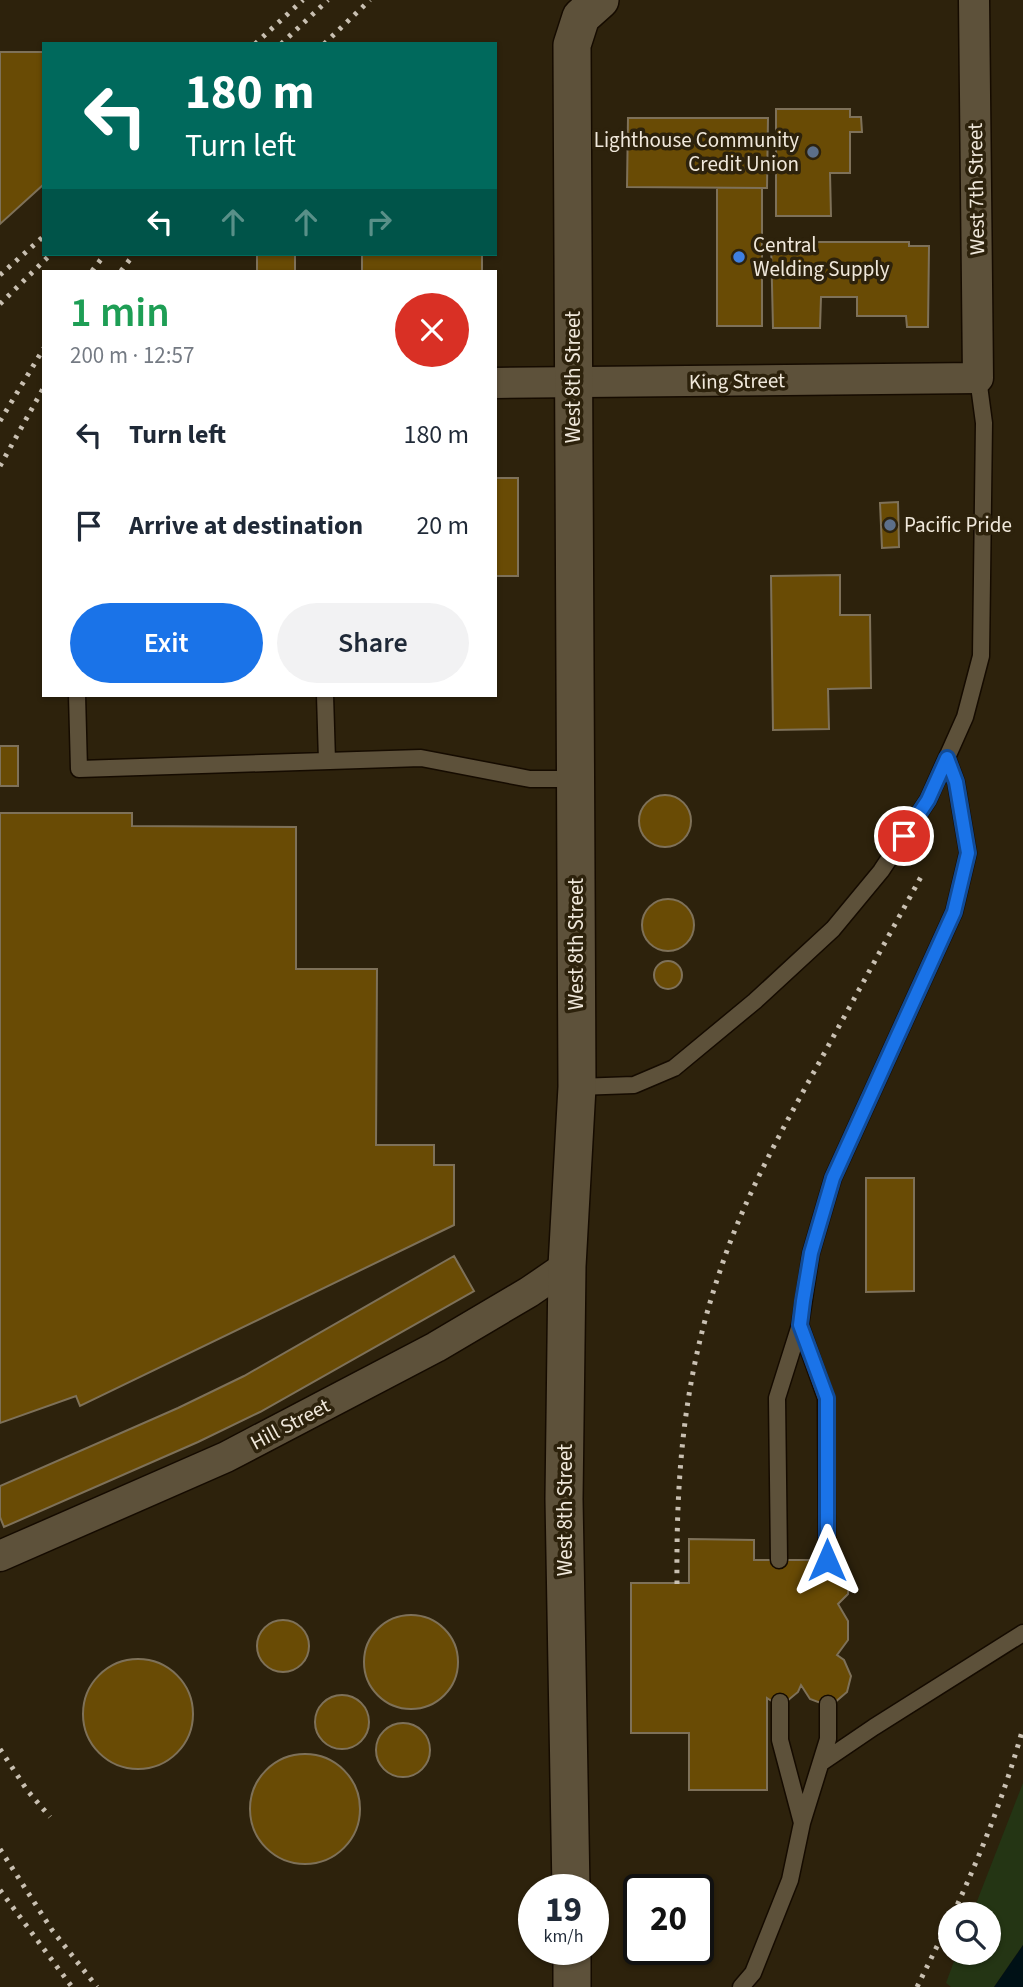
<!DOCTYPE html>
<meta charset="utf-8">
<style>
body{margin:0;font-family:"Source Sans 3",sans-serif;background:#f2f2f3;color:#1f2937;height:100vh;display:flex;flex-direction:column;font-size:26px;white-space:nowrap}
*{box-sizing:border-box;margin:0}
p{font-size:23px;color:#747a83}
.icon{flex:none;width:38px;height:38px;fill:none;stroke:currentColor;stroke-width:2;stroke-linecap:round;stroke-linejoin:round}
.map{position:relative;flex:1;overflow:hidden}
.drawer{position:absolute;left:42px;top:270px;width:455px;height:427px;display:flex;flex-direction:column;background:#fff;border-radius:0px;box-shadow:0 2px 5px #0004}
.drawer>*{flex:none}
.hud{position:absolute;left:42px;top:42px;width:455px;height:214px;border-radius:0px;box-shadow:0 2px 5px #0004;background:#00695c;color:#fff;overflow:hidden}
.controls{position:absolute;left:938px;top:1902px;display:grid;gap:14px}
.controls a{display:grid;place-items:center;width:63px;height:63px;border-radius:50%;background:#fff;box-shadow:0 2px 5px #0004;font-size:35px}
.speed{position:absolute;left:518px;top:1874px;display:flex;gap:14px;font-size:35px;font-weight:700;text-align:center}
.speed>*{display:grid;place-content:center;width:91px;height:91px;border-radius:50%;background:#fff;box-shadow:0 2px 5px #0004;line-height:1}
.speed small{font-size:18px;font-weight:400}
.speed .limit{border:4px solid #111;border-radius:10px;background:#fff;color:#111}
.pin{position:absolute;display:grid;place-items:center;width:60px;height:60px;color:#fff;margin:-30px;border:4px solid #fff;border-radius:50%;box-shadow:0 2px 7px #0007}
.me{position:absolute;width:77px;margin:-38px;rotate:0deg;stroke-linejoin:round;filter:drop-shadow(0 0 5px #0008)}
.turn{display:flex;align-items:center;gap:24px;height:147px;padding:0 28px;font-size:32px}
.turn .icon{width:91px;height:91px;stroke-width:2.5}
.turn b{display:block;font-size:49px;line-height:60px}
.lanes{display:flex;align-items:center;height:66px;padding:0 28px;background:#0003;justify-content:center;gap:35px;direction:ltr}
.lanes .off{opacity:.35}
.round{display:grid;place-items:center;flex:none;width:74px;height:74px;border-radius:37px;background:#f2f2f3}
.head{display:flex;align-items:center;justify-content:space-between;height:119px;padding:0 28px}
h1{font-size:42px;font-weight:600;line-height:52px;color:#1e9e55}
.button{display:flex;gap:14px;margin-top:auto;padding:14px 28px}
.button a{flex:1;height:80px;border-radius:42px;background:#1a73e8;color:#fff;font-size:28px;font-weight:600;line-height:80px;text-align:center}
.button a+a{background:#f2f2f3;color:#1f2937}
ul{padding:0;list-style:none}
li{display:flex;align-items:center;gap:21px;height:91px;padding:0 28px}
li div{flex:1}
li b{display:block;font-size:26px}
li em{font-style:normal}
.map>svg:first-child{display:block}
.green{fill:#243514}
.water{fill:#001116}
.building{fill:#694b05;stroke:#7e7159;stroke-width:2}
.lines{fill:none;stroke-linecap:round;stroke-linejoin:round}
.service-casing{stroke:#150b00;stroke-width:19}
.minor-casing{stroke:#150b00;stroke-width:33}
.tertiary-casing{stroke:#150b00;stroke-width:40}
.service{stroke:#5d513a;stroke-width:16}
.minor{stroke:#5d513a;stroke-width:30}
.tertiary{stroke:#5d513a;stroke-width:37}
.rail{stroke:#c9c0b2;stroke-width:5;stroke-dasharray:3.5 7;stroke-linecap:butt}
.route-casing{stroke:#114b97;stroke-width:18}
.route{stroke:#1a73e8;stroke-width:12}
.service-dot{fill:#5c6f8a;stroke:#2d220c;stroke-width:2.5}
.shop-dot{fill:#3f7fe0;stroke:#2d220c;stroke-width:2.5}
.labels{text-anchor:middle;stroke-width:7;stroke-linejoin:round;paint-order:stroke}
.poi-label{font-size:21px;fill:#f0e8db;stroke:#2d220c;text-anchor:start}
.street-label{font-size:21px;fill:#f0e8db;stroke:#2d220c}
</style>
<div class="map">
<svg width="1023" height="1987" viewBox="0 0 1023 1987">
<rect width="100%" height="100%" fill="#2d220c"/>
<path class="green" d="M1023,1783V1945L994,1987H951L946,1983L957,1953H989V1914H972Z"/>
<path class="water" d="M1023,1945V1987H994Z"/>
<path class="building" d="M0,52H44V184L0,224Z
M776,109H850V117H861L862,132H850V173H830L831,216H776Z
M628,118H768L767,188L627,187Z
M717,188H762V326H717Z
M771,242H909V246H929L928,327H907L906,316H857V297H821L820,328H773Z
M257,254H295V271H257Z
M362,254H482V271H362Z
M495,478H518V576H495Z
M898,502L899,547L882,548L880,503Z
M840,575V615H870L871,688L828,689L829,729L773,730L771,576Z
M0,746H18V786H0Z
M639 821a26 26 0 1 1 52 0a26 26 0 1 1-52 0Z
M0,813H132V826L296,827V969H377L376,1145H434V1165H454V1225L80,1406L76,1396L0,1423Z
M642 925a26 26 0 1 1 52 0a26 26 0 1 1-52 0Z
M654 975a14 14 0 1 1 28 0a14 14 0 1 1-28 0Z
M866,1178H914V1291L866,1292Z
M454,1256L474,1291L260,1412L198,1442L4,1527L0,1517V1486L178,1408L244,1376Z
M689,1539L754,1540V1560H828L842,1566L849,1579L848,1594L838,1604L848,1621V1640L837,1655L844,1660L851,1676L847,1692L834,1703L826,1705L810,1699L801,1685L798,1692L787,1701L773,1702L767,1698V1790H689V1733H631V1583H689Z
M364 1662a47 47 0 1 1 94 0a47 47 0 1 1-94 0Z
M257 1646a26 26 0 1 1 52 0a26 26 0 1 1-52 0Z
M83 1714a55 55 0 1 1 110 0a55 55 0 1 1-110 0Z
M315 1722a27 27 0 1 1 54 0a27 27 0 1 1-54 0Z
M376 1750a27 27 0 1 1 54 0a27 27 0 1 1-54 0Z
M250 1809a55 55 0 1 1 110 0a55 55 0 1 1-110 0Z"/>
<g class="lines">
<g class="service-casing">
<path id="service" d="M77,695L79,769L421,758L530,779H575
M325,695L327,761
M577,1087L634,1085L674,1068L755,1001L833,929L881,871L928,800L965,717L981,656L984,423L978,378
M779,1560L777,1398L800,1325
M827,1560L826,1398L800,1325L811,1253L833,1178L954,912L968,853L956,782L947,758
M780,1702V1740L802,1823
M821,1763L874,1727L1023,1633
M741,1987L753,1973L790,1880L802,1823L828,1739V1704"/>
</g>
<g class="minor-casing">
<path id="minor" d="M495,383L978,378L974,0
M0,1556L226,1457L436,1347L529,1292L567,1266"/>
</g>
<g class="tertiary-casing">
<path id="tertiary" d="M571,1890L564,1499L567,1266L577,1087L572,45L581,17L600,0
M572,1950V1987"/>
</g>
<use href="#service" class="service"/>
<use href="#minor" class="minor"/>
<use href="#tertiary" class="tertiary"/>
<path class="rail" d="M255,44L303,0
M281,44L328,0
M324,44L370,0
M92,271L105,254
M121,271L134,254
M0,275L44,236
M0,304L51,254
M0,421L44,348
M0,466L44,387
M677,1584C676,1472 684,1377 720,1271C744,1197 783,1128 820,1061C854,999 888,937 922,875
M0,1749L27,1790L50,1817
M0,1849L52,1930L97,1987
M0,1890L72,1987
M953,1914C981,1854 1005,1793 1023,1728
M917,1987L950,1920"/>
</g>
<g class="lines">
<g class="route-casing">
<path id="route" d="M827,1560V1398L800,1325L803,1301L811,1253L833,1178L954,912L968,853L956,782L947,758L928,800L904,836"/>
</g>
<use href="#route" class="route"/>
</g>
<g class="service-dot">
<circle cx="813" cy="152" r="7"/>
<circle cx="890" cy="525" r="7"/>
</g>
<circle class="shop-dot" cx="739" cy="257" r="7"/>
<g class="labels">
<g class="poi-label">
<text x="799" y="147" text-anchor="end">Lighthouse Community<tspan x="799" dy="24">Credit Union</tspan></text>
<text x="753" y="252">Central<tspan x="753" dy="24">Welding Supply</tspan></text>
<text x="904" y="532">Pacific Pride</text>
</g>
<g class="street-label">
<text transform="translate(976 189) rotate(-91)" y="7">West 7th Street</text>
<text transform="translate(573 377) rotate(-90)" y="7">West 8th Street</text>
<text transform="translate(737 381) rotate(-1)" y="7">King Street</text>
<text transform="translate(576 944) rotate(-90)" y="7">West 8th Street</text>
<text transform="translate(290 1424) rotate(-28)" y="7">Hill Street</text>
<text transform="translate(565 1510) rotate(-90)" y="7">West 8th Street</text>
</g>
</g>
</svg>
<div class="controls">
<a><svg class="icon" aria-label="search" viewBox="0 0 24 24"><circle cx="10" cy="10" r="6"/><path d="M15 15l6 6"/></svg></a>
</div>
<div class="speed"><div>19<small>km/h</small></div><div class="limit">20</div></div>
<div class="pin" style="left:904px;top:836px;background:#d93025"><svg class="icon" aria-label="arrive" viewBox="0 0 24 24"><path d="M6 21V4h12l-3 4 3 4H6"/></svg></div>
<svg class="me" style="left:827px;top:1560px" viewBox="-20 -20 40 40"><path d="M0-17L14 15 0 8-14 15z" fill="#1a73e8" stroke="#fff" stroke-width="4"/></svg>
<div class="hud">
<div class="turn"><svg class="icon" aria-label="left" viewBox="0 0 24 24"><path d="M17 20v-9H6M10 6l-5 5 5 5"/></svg><div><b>180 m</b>Turn left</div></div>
<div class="lanes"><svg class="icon" aria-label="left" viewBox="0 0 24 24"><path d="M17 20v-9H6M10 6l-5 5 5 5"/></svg><svg class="icon off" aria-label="ahead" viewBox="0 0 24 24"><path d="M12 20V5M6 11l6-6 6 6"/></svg><svg class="icon off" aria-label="ahead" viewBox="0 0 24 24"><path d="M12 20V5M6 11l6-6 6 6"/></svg><svg class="icon off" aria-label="right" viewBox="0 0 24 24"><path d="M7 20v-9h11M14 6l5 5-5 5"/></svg></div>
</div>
<section class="drawer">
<div class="head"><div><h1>1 min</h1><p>200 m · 12:57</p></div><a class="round" style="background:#d93025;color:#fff"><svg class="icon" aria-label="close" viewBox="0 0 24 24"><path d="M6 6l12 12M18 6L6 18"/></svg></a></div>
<ul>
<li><svg class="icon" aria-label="left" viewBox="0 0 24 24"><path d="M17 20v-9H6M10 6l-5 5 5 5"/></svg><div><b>Turn left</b></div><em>180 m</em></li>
<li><svg class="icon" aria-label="arrive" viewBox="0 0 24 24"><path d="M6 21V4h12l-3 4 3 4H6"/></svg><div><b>Arrive at destination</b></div><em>20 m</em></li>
</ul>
<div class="button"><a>Exit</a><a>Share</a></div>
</section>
</div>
